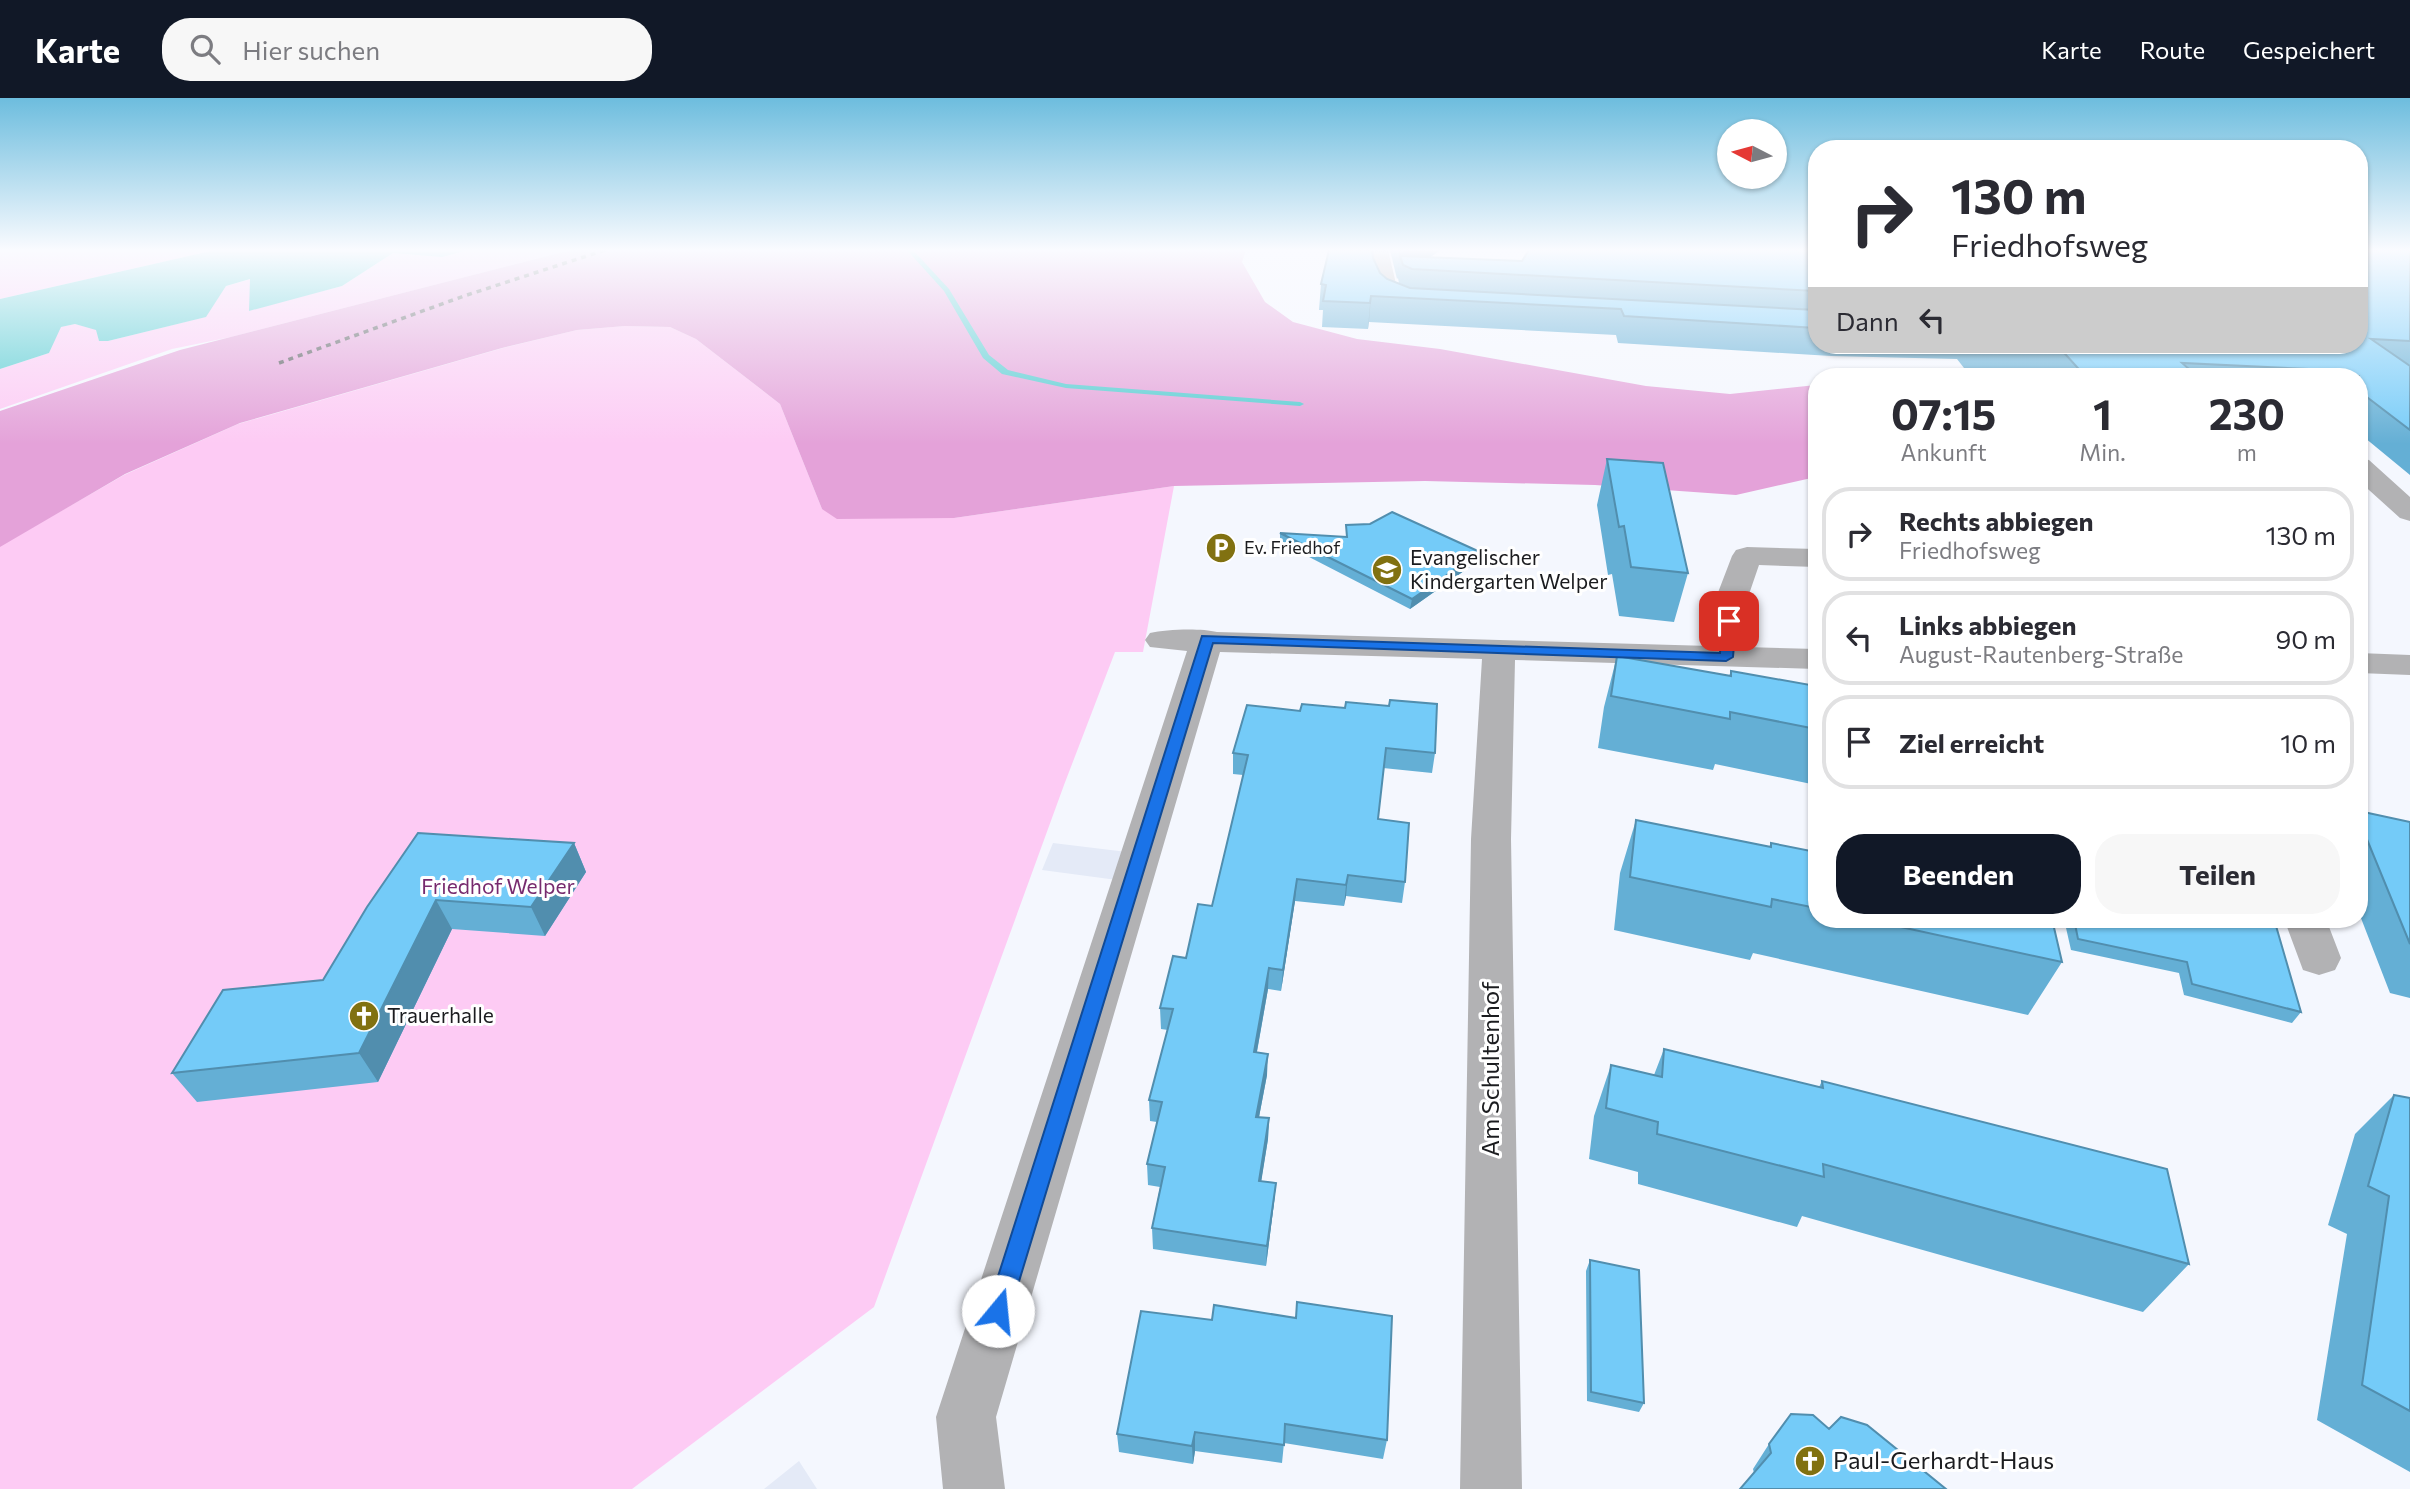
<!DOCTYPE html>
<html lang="de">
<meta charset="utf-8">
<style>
body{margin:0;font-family:Commissioner,sans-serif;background:#f7f7f7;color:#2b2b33;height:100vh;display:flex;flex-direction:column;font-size:26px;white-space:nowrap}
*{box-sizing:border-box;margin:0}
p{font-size:23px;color:#7c7c81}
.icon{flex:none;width:38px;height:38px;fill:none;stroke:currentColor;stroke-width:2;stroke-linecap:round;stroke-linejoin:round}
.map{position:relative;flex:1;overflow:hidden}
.side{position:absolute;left:1808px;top:270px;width:560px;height:560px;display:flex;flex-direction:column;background:#fff;border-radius:28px;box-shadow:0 2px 5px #0004}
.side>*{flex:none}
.top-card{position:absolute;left:1808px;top:42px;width:560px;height:214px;border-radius:28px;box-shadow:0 2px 5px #0004;background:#fff;color:#2b2b33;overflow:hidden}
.needle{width:46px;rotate:276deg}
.controls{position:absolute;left:1717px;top:21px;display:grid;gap:14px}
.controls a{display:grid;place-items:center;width:70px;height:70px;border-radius:50%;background:#fff;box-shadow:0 2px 5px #0004;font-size:35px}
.pin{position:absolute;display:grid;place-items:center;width:60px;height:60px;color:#fff;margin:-30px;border-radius:14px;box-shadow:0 4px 10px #0006}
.me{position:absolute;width:77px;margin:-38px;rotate:17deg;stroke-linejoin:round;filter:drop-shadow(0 0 5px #0008)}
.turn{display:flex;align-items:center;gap:24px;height:147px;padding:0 28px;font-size:32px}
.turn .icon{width:91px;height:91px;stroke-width:2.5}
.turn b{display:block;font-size:49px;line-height:60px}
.then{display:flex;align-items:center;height:66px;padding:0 28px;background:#0003;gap:14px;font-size:26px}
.eta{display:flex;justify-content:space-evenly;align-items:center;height:119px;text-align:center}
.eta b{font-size:42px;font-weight:700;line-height:49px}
.action{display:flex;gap:14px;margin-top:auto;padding:14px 28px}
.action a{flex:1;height:80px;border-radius:28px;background:#111827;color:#fff;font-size:28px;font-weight:700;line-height:80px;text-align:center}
.action a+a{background:#f7f7f7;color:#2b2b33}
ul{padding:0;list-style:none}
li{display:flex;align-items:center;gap:21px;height:94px;margin:0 14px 10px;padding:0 14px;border:4px solid #e1e1e2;border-radius:28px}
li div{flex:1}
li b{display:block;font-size:26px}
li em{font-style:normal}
header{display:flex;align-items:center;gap:42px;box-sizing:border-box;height:98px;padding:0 35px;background:#111827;color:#fff}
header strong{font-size:33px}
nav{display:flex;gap:38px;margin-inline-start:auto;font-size:24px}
.search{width:490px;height:63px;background:#f7f7f7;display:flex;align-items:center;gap:18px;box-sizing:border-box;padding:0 24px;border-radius:28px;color:#7c7c81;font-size:26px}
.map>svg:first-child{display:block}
.built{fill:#e4eaf7}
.green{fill:#fdcbf4}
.forest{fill:#e4a2d9}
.water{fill:#54cbd0}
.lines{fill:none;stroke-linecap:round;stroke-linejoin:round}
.stream{fill:#54cbd0;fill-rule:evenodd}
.minor{fill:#b2b2b4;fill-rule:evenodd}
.rail{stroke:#55575b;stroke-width:3.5;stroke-dasharray:5 5;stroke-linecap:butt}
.wall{fill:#64afd5}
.shaded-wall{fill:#518eae}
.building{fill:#74cbf8;stroke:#518eae;stroke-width:2}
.route{fill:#1a73e8;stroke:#114b97;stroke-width:2}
.labels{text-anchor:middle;stroke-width:6;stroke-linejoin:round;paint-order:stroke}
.far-poi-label{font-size:18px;fill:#1b1c1f;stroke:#fff;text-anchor:start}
.poi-label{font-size:21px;fill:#1b1c1f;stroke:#fff;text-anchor:start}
.park-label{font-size:21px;fill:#772b6e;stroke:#fff}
.near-street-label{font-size:24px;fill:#1b1c1f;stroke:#fff}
.near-poi-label{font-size:24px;fill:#1b1c1f;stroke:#fff;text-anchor:start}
</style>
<header>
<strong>Karte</strong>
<div class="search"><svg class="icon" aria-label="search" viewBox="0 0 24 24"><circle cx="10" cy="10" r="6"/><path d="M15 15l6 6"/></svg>Hier suchen</div>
<nav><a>Karte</a><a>Route</a><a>Gespeichert</a></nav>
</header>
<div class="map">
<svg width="2410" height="1391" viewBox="0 0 2410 1391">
<rect width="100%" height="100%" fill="#f4f7fe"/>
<path class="built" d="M1053,745L1127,754L1117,782L1042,772Z
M799,1363L817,1391H764Z"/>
<path class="green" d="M0,152H215L0,201Z
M468,152H570L231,239L172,251L0,311V271L49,255L60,229L75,226L96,231L99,243H108L205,219L226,188L251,181L250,212L342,188L393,155L442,159Z
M625,228L670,229L696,241L780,306L822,411L954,420L1174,388L1143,554H1115L1064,687L874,1209L632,1391H0V448L124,377L238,326L503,250L577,232Z"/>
<path class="forest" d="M571,152H1246L1242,164L1265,204L1293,224L1357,241L1440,251L1646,288L1730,296L1816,287V379L1736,397L1595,387L1425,383L1174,388L954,420L837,421L822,411L780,306L696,241L670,229L625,228L577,232L502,250L240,325L125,376L0,449V313L180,252Z"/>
<path class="water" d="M215,152H468L442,159L393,155L342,188L249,213L250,181L226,188L206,219L108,243H99L96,232L75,226L61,229L49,255L0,271V201Z"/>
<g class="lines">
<path class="stream" d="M907,152H913L949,191L989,257L1008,272L1066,286L1300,304L1304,306L1300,308L1066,290L1002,276L983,260L944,193Z"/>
<path class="minor" d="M1368,152H1388L1398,194L1427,203L1430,208L1427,213C1412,216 1393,210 1380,202Z
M2359,360L2369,362L2410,399V423L2400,420L2359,383Z
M1747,449L1816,451V469L1759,467L1746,505L1744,549L1816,551V571L1515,562L1511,741L1522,1391H1460L1471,741L1482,561L1220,554L996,1319L1005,1391H943L936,1319L1187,553L1150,549L1145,542L1150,535C1167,531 1201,530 1217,534L1710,548L1714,505L1732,458L1736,452Z
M2359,555L2410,557V577L2359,575Z
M2284,821H2326L2341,860L2335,872L2319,877L2303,872Z"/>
<path class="rail" d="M279,265L464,198L605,152"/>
</g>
<path class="wall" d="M1390,152H1441L1429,159L1522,163L1816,152V247H2359L2410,152V377L2359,335V278H2049L2044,272L1964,270L1957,261L1831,258L1618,245L1616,237L1369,224L1368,231L1322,229L1323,212H1319L1321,186L1373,160L1380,175L1387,181L1399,185L1398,180L1397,181Z
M1607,361L1688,475L1674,524L1619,518L1612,476L1608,477L1597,407Z
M1346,427L1480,454L1478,463L1410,511L1280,444V435L1346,439Z
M1617,558L1729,578L1731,573L1816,588V687L1715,666L1713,672L1598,650L1604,609Z
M1247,607L1435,655L1432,675L1383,670L1378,721L1405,784L1402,805L1346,798L1344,808L1295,803L1281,893L1268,891L1257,954L1267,977L1259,1019L1269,1020L1268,1041L1261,1083L1276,1085L1274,1105L1266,1168L1153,1151L1152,1130L1160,1089L1148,1087L1147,1066L1157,1024L1150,1023L1149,1002L1168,932L1161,931L1160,910L1212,808L1243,677L1233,676V655Z
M2359,713L2410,724V900L2390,895L2359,815Z
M1636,722L1769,749L1771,745L1816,754V821H2052L2062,864L2028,917L1753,855L1750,862L1614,832L1620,775Z
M574,745L586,774L545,838L452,831L378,984L197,1004L172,975L323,882L367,809Z
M2064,821H2274L2301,914L2292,925L2184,897L2179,875L2071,852Z
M1664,951L1819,989L1822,983L2189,1166L2143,1214L1802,1118L1797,1129L1638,1086V1074L1589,1061L1594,1018L1611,967L1654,977Z
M2394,997L2410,1000V1374L2317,1322L2347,1136L2328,1127L2355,1036Z
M1590,1162L1644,1305L1639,1314L1587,1303L1586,1173Z
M1141,1213L1387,1342L1383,1361L1284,1345L1282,1365L1195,1353L1193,1366L1119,1354L1117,1336Z
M1829,1331L1754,1375L1753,1371L1769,1346Z"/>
<path class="shaded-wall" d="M1406,152H1441L1412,171L1400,158L1397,181L1400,156Z
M1371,198L1369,224L1368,231L1370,205Z
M1480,454L1478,463L1410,511L1412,501Z
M574,745L586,774L545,838L531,809Z
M1348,777L1346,798L1344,808L1346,787Z
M1297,781L1295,803L1281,893L1283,872Z
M436,802L452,831L378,984L359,955Z
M1269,870L1268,891L1253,975L1254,954Z
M1268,956L1267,977L1255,1040L1256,1019Z
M1269,1020L1268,1041L1258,1104L1259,1083Z
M1276,1085L1274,1105L1266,1168L1267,1148Z
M1195,1334V1353L1193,1366L1192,1348Z"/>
<path class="building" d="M1329,152H1372L1373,160L1380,175L1387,181L1410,190L1816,212V230L1624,218L1621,211L1371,198L1370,205L1323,203L1326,187L1321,186Z
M1399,152H1406L1400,156Z
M1529,152H1816V193L1412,171L1403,167L1400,158L1522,163Z
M2359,152H2410V243L2371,241L2410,268V332L2359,293V278H2340L2331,272L2182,265L2197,278H2085L2057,247H2251L2257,253H2285L2288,251L2284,247H2359Z
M1607,361L1663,365L1688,475L1631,469L1624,428L1619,429Z
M1392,414L1480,454L1412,501L1280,435L1347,439L1346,427L1370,426Z
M1617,558L1731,578V573L1816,588V631L1730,614V621L1611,598Z
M1390,602L1437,606L1435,655L1386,650L1378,721L1409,725L1405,784L1348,777L1346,787L1297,781L1283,872L1269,870L1254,954L1268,956L1256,1019L1269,1020L1259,1083L1276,1085L1267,1148L1152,1130L1165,1069L1147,1066L1162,1004L1149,1002L1173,911L1160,910L1173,858L1186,860L1198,806L1212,808L1248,657L1233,655L1247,607L1300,613L1302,606L1345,610L1346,604L1389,608Z
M2359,713L2410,724V846L2359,722Z
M1636,722L1771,749V745L1816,754V810L1772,801L1771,809L1630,779Z
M418,735L574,745L531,809L436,802L359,955L172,975L223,892L323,882L367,809Z
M1864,821H2052L2062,864Z
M2074,821H2274L2301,914L2192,886L2187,864L2078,841Z
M1664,951L1823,990L1822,983L2167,1071L2189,1166L1823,1066L1824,1079L1657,1036L1658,1024L1606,1010L1611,967L1662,979Z
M2394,997L2410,1000V1313L2362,1287L2389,1098L2368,1088Z
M1590,1162L1639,1172L1644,1305L1591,1294Z
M1297,1204L1392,1218L1387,1342L1285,1326L1284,1347L1195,1334L1192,1348L1117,1336L1141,1213L1212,1222L1214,1207L1296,1220Z
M1791,1316L1813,1317L1829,1331L1841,1319L1867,1327L1946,1391H1740L1771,1355L1769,1346Z"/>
<linearGradient id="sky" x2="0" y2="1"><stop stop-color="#6dbdde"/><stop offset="0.44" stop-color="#fafbff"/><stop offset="1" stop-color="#fafbff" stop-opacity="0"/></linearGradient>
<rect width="2410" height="346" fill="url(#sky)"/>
<path class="route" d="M1729,519L1736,523L1733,559L1726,563L1213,545L1010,1213L1007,1221L998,1225L990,1221L987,1213L1202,538L1720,555L1722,523Z"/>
<defs>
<g id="parking-disc" transform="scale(1.575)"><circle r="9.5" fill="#817111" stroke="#fff"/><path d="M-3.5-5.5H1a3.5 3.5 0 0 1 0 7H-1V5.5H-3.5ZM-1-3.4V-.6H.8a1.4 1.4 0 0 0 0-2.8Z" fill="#fff"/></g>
<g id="school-disc" transform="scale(1.575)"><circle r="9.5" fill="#817111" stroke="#fff"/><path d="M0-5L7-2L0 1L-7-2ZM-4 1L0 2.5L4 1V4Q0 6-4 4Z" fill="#fff"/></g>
<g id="church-disc" transform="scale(1.575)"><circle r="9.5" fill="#817111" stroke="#fff"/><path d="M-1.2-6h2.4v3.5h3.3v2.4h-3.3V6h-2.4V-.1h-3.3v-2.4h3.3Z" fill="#fff"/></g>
</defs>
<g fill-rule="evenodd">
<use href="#parking-disc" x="1221" y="450"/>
<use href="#school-disc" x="1387" y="472"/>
<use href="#church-disc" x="364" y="918"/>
<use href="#church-disc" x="1810" y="1363"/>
</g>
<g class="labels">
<g class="far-poi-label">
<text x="1244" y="456">Ev. Friedhof</text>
</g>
<g class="poi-label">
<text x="1410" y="467">Evangelischer<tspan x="1410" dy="24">Kindergarten Welper</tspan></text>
<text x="387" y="925">Trauerhalle</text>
</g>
<g class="park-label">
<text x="498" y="796">Friedhof Welper</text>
</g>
<g class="near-street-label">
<text transform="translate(1491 971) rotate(-90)" y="8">Am Schultenhof</text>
</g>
<g class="near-poi-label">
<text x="1833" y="1371">Paul-Gerhardt-Haus</text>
</g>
</g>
</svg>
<div class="controls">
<a><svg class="needle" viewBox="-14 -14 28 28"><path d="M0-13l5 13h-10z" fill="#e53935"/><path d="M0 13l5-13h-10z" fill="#7c7c81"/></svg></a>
</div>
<div class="pin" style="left:1729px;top:523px;background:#d93025"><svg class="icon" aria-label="arrive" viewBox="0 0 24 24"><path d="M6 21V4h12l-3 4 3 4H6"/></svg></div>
<svg class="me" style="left:998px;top:1213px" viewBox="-20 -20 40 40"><circle r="19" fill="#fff"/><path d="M0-13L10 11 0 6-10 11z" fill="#1a73e8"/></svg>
<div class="top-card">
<div class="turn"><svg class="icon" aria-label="right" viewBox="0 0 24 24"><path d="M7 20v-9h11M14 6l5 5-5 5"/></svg><div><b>130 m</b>Friedhofsweg</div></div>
<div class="then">Dann<svg class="icon" aria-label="left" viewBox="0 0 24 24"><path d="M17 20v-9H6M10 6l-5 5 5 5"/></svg></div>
</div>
<section class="side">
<div class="eta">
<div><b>07:15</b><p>Ankunft</p></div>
<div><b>1</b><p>Min.</p></div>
<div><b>230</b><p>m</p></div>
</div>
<ul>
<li><svg class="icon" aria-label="right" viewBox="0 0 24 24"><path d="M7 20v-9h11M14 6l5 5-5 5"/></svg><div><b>Rechts abbiegen</b><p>Friedhofsweg</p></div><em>130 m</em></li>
<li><svg class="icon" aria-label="left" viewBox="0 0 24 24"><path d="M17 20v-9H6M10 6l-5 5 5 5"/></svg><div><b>Links abbiegen</b><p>August-Rautenberg-Straße</p></div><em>90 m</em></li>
<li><svg class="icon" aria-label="arrive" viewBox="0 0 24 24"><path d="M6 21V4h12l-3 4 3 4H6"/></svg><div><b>Ziel erreicht</b></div><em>10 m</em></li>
</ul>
<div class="action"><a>Beenden</a><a>Teilen</a></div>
</section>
</div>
